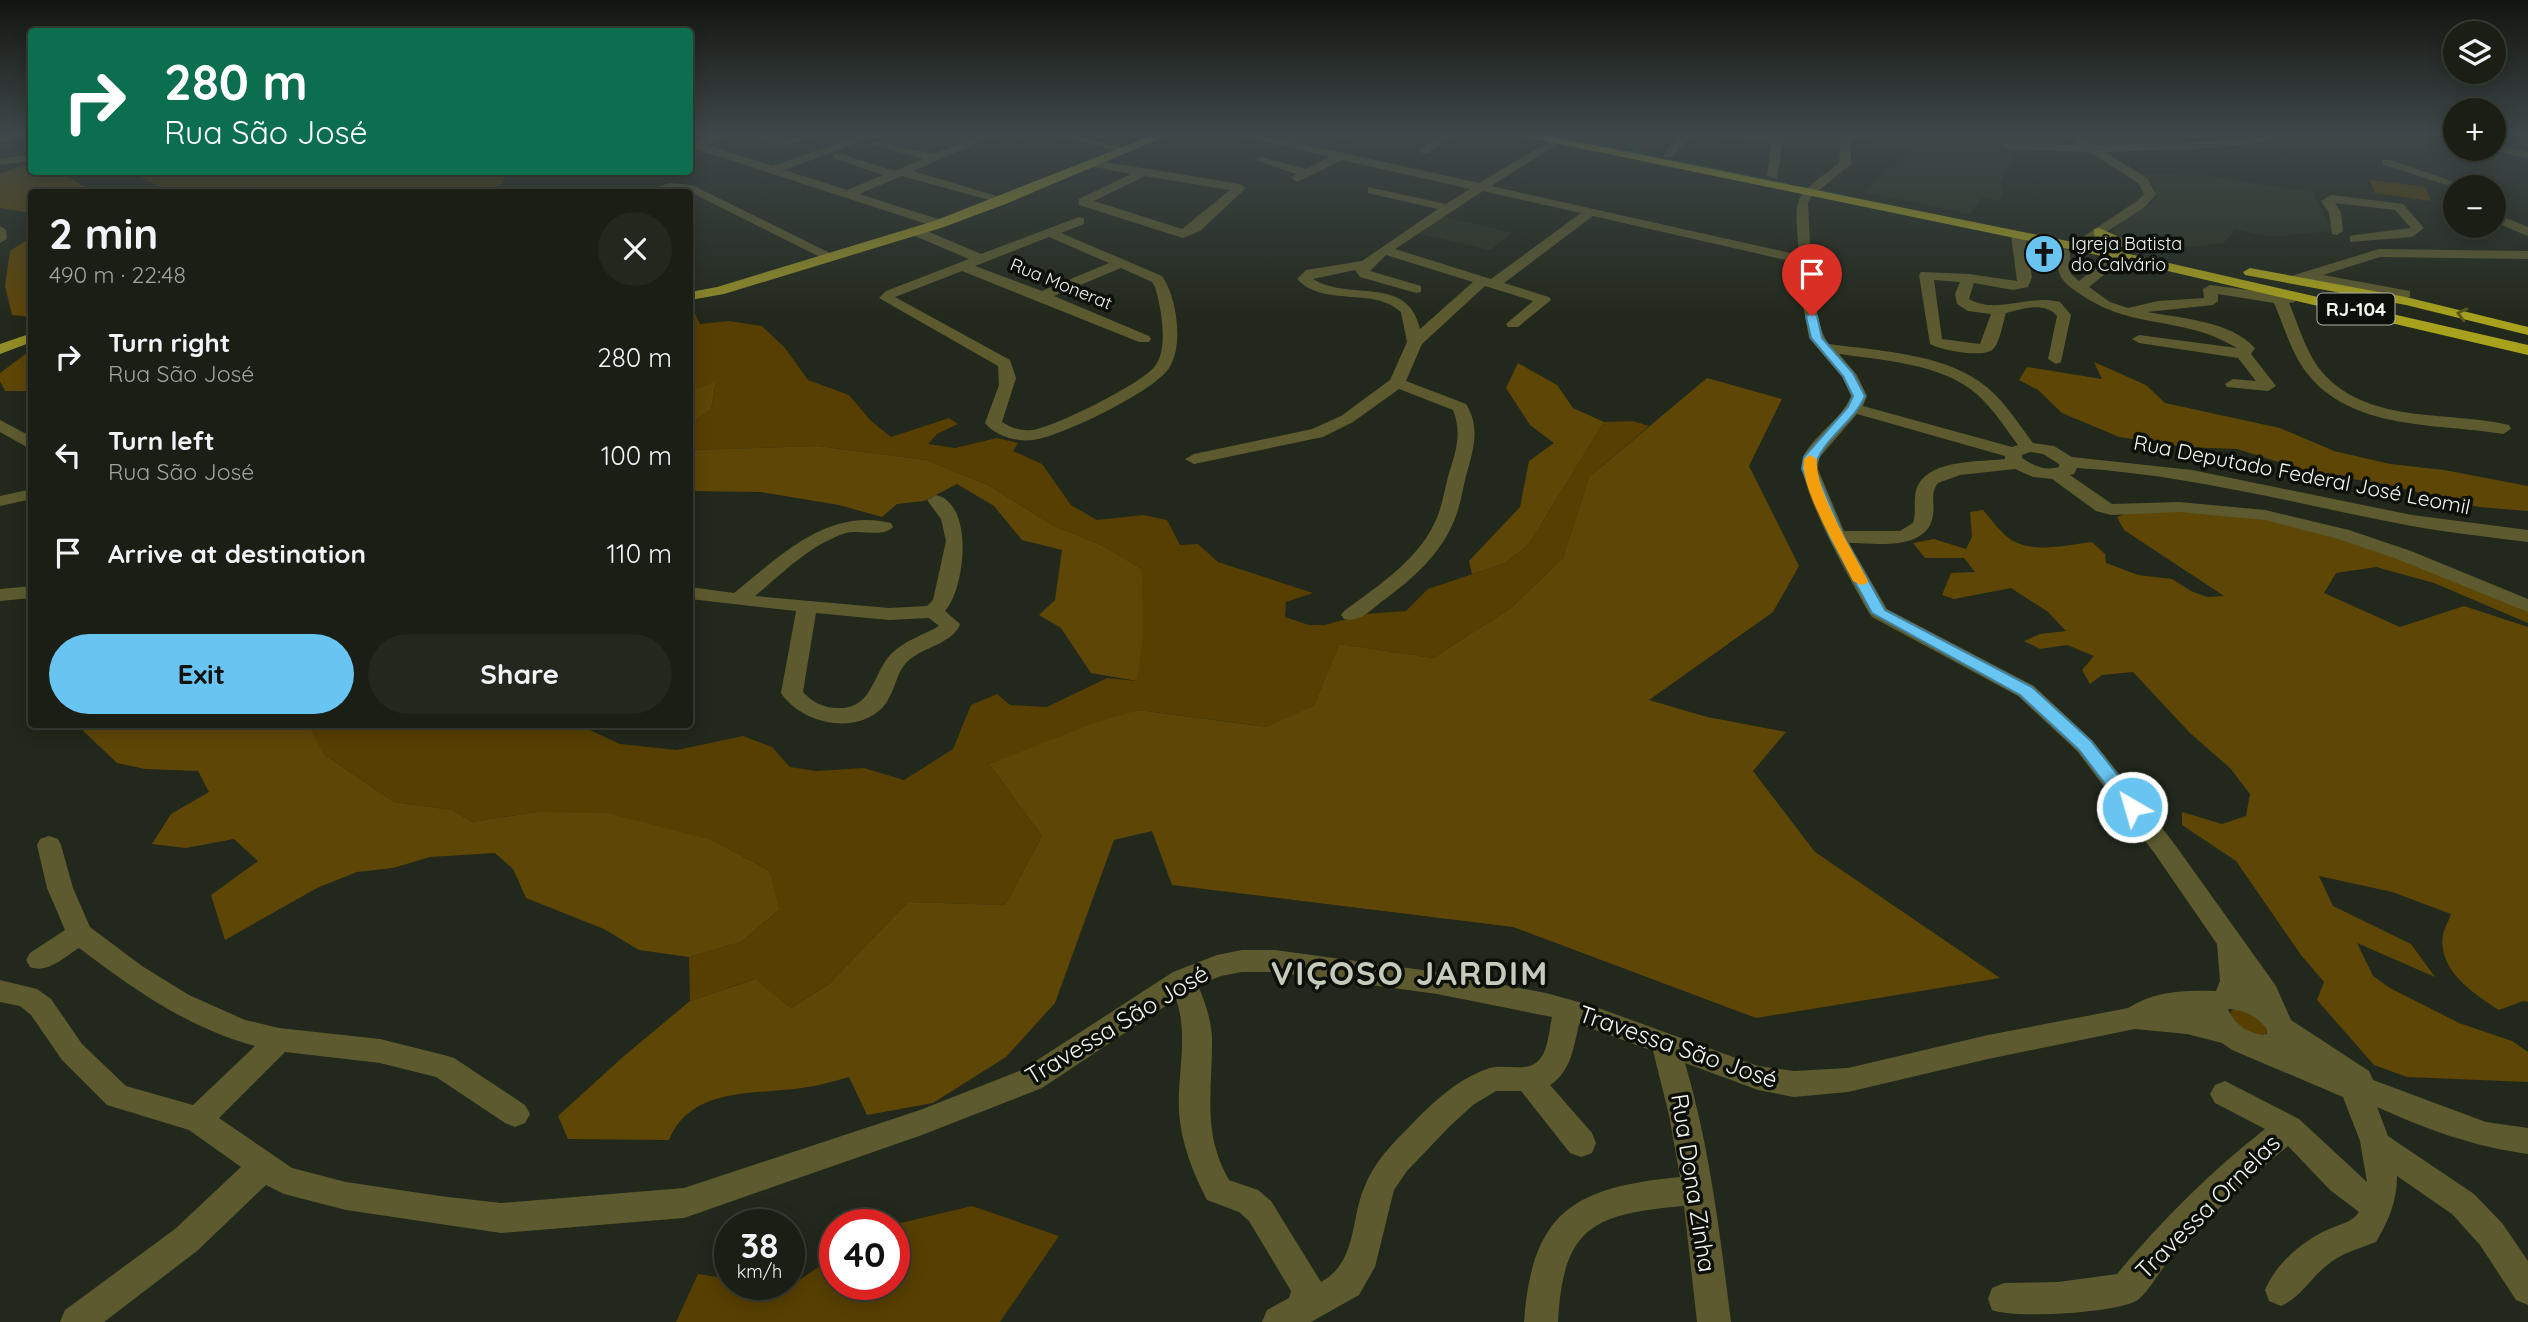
<!DOCTYPE html>
<meta charset="utf-8">
<style>
body{margin:0;font-family:Quicksand,sans-serif;background:#23271d;color:#f1f3f6;height:100vh;display:flex;flex-direction:column;font-size:26px;white-space:nowrap}
*{box-sizing:border-box;margin:0}
p{font-size:23px;color:#9fa2a0}
.icon{flex:none;width:38px;height:38px;fill:none;stroke:currentColor;stroke-width:2;stroke-linecap:round;stroke-linejoin:round}
.map{position:relative;flex:1;overflow:hidden}
.drawer{position:absolute;left:28px;top:189px;width:665px;height:539px;display:flex;flex-direction:column;background:#1a1e14;border-radius:7px;box-shadow:0 4px 18px #0003,0 0 0 2px #383c34}
.drawer>*{flex:none}
.top-card{position:absolute;left:28px;top:28px;width:665px;height:147px;border-radius:7px;box-shadow:0 4px 18px #0003,0 0 0 2px #383c34;background:#0b6e4f;color:#fff;overflow:hidden}
.controls{position:absolute;left:2443px;top:21px;display:grid;gap:14px}
.controls a{display:grid;place-items:center;width:63px;height:63px;border-radius:50%;background:#1a1e14;box-shadow:0 4px 18px #0003,0 0 0 2px #383c34;font-size:35px}
.speed{position:absolute;left:714px;top:1209px;display:flex;gap:14px;font-size:35px;font-weight:700;text-align:center}
.speed>*{display:grid;place-content:center;width:91px;height:91px;border-radius:50%;background:#1a1e14;box-shadow:0 4px 18px #0003,0 0 0 2px #383c34;line-height:1}
.speed small{font-size:18px;font-weight:400}
.speed .limit{border:10px solid #d22;background:#fff;color:#111}
.pin{position:absolute;display:grid;place-items:center;width:60px;height:60px;color:#fff;margin:-72px -30px;border-radius:50% 50% 50% 0;rotate:-45deg;box-shadow:0 0 7px #0007}
.pin .icon{rotate:45deg}
.me{position:absolute;width:77px;margin:-38px;rotate:322deg;stroke-linejoin:round;filter:drop-shadow(0 0 5px #0008)}
.turn{display:flex;align-items:center;gap:24px;height:147px;padding:0 21px;font-size:32px}
.turn .icon{width:91px;height:91px;stroke-width:2.5}
.turn b{display:block;font-size:49px;line-height:60px}
.round{display:grid;place-items:center;flex:none;width:74px;height:74px;border-radius:37px;background:#23271d}
.summary{display:flex;align-items:center;justify-content:space-between;height:119px;padding:0 21px}
h1{font-size:42px;font-weight:700;line-height:52px}
.action{display:flex;gap:14px;margin-top:auto;padding:14px 21px}
.action a{flex:1;height:80px;border-radius:42px;background:#68c4f0;color:#111;font-size:28px;font-weight:700;line-height:80px;text-align:center}
.action a+a{background:#23271d;color:#f1f3f6}
ul{padding:0;list-style:none}
li{display:flex;align-items:center;gap:21px;height:98px;padding:0 21px}
li div{flex:1}
li b{display:block;font-size:26px}
li em{font-style:normal}
.map>svg:first-child{display:block}
.built{fill:#2b3320}
.green{fill:#563f00}
.forest{fill:#5e4607}
.lines{fill:none;stroke-linecap:round;stroke-linejoin:round}
.stream{stroke:#0e4636;stroke-width:2.5}
.minor{fill:#5c5a2e;fill-rule:evenodd}
.major{fill:#938d28;fill-rule:evenodd}
.highway{fill:#a8a11d;fill-rule:evenodd}
.oneway{stroke:#5a5814}
.route{fill:#68c4f0;stroke:#447f9c;stroke-width:2}
.slow{fill:#f59e0b}
.labels{text-anchor:middle;stroke-width:7;stroke-linejoin:round;paint-order:stroke}
.far-poi-label{font-size:18px;fill:#f2f6ed;stroke:#0d100a;text-anchor:start}
.far-street-label{font-size:18px;fill:#f2f6ed;stroke:#0d100a}
.shield{fill:#0d100a;stroke:#adb1a9;stroke-width:2}
.shield-label{font-size:19px;font-weight:bold;fill:#f2f6ed}
.street-label{font-size:21px;fill:#f2f6ed;stroke:#0d100a}
.near-street-label{font-size:24px;fill:#f2f6ed;stroke:#0d100a}
.near-district-label{font-size:33px;font-weight:bold;letter-spacing:2px;fill:#c4cbbb;stroke:#0d100a}
</style>
<div class="map">
<svg width="2528" height="1322" viewBox="0 0 2528 1322">
<rect width="100%" height="100%" fill="#22281b"/>
<path class="built" d="M1287,134H1355L1325,150L1276,140Z
M1938,134H1986L2006,155H2010L2013,159L2000,183L2004,192L1999,201L1982,198L1970,214L1864,192L1886,171Z
M2141,174L2201,175L2313,192L2332,231L2270,237L2235,229L2224,243L2168,249L2108,235L2137,207H2145L2157,197L2154,186Z
M1440,216L1512,233L1490,250L1416,233Z"/>
<path class="green" d="M129,172H508L502,183L488,192H172Z
M2370,180L2425,187L2431,201L2375,193Z
M690,303L700,324L729,321L762,326L785,348L808,380L849,395L871,421L891,437L949,418L958,424L937,434L928,444L955,448L997,438L1018,443L1013,451L1042,464L1071,505L1097,520L1143,515L1167,520L1180,545L1198,544L1218,562L1313,593L1286,602L1285,617L1309,625H1325L1365,614L1406,611L1428,589L1505,563L1529,544L1604,422L1633,421L1649,426L1589,477L1563,558L1511,608L1433,658L1339,644L1314,705L1268,727L1138,710L989,764L1042,836L1005,905L908,902L829,984L791,1008L754,979L690,1001L689,957L741,942L778,911L770,871L712,840L536,812L472,822L452,810L394,802L325,755L312,731L302,725H579L620,744L677,750L743,736L772,747L790,767L816,771L864,768L904,780L953,749L971,705L997,694L1010,705L1047,707L1107,678L1137,681L1142,569L1103,546L1052,525L988,485L926,460L817,446L690,450V423L711,410L716,383L690,391Z
M2241,1007L2269,1028L2266,1034C2250,1036 2234,1029 2230,1013L2234,1008Z
M972,1206L1059,1236L1000,1322H676L698,1274L730,1279V1284L789,1287L835,1256V1284H894V1225H892Z"/>
<path class="forest" d="M31,162L32,172H90L68,177L89,189L124,192H32L31,213L0,208V174Z
M31,237V317L12,315L5,286L10,251Z
M31,350V391H5L0,381V373Z
M2094,362L2146,385L2165,403L2280,428L2334,451L2390,464L2444,470L2528,486V511L2479,507L2385,484L2313,473L2237,449L2185,447L2119,437L2062,413L2038,390L2019,380L2027,367L2102,379Z
M1518,363L1557,385L1573,408L1604,422L1529,544L1505,563L1472,574L1469,561L1520,507L1529,461L1554,443L1530,425L1506,388Z
M1707,378L1782,399L1749,466L1799,566L1773,612L1649,700L1707,717L1786,732L1753,771L1815,852L2000,978L1756,1018L1513,927L1172,885L1152,831L1114,840L1055,1003L1006,1057L933,1103L867,1115L849,1077C834,1081 818,1086 802,1088C754,1095 691,1086 669,1140L568,1139L558,1116L624,1056L690,1001L755,979L791,1008L829,984L908,902L1005,905L1042,836L989,764L1094,723L1138,710L1267,727L1314,705L1339,644L1433,658L1511,608L1563,558L1589,477Z
M716,382L711,410L690,423V391Z
M817,446L926,460L988,485L1052,525L1103,546L1142,569L1143,636L1137,681L1091,673L1061,628L1039,615L1055,600L1062,550L1022,540L994,506L957,484L924,501L897,504L882,517L839,505L761,492L690,491V450Z
M2175,508L2249,513L2349,537L2528,608V623L2434,583L2376,567L2336,573L2324,593L2400,627L2464,606L2528,627V1002L2523,1001L2499,1010C2474,994 2437,970 2443,935C2444,928 2449,921 2451,914L2392,892L2319,876L2333,906L2411,944L2435,977L2357,943L2373,976L2390,988L2459,1023L2512,1041L2528,1052V1082L2407,1077L2374,1065L2317,1000L2324,982L2301,955L2236,861L2182,825V812L2222,824L2246,816L2250,794L2230,768L2190,733L2133,672L2102,675L2090,684L2082,670L2094,656L2067,645L2040,649L2024,641L2040,634L2066,631L2048,612L2011,588L1954,599L1942,595L1951,573L1975,572L1964,558H1925L1913,543L1934,539L1966,549L1972,537L1970,512L1983,510C1991,519 2000,532 2010,539C2032,554 2067,545 2092,542L2105,554L2106,563L2138,575L2172,579L2191,591L2207,597L2224,596L2124,530L2117,517L2127,513Z
M77,725H302L312,731L325,755L394,802L452,810L472,822L536,812L606,813L712,840L770,871L779,910L741,942L689,957L639,950L604,929L526,898L513,869L495,853L430,857L393,868L357,872L317,888L225,940L211,895L258,861L234,839L186,848L152,844L171,814L209,792L198,771L145,769L117,763Z"/>
<g class="lines">
<path class="stream" d="M1630,152L1651,156
M1670,160L1787,184
M1802,187L1807,188
M1823,191L1846,196"/>
<path class="minor" d="M12,134H30L0,143V137Z
M717,134H732L707,145L773,166L864,134H878L877,136L784,170L847,190L883,175L833,158V154H841L894,171L924,159L872,145V141L934,154L984,134H998L913,171L1010,200L1004,204L902,176L859,194L944,221L945,224L939,228L690,147V140L695,141Z
M771,134H785L779,138C791,141 805,133 819,134L785,146L762,141V137Z
M1052,134H1070L1130,150L1124,153Z
M1238,134H1256L1479,183L1557,137L1561,138V142L1491,186L1799,255C1795,193 1790,201 1839,163L1841,137L1871,134L1870,136L1851,141V164L1811,197L1808,203C1810,233 1811,324 1829,344C1878,351 1939,353 1980,382C2002,397 2017,422 2033,443L2054,446L2072,457L2192,470L2412,515L2528,530V542C2489,537 2450,533 2412,526C2300,505 2191,475 2077,468L2074,474L2070,475L2112,504L2179,502L2265,510L2349,530L2411,551L2528,599V612L2397,559L2335,538L2265,520L2179,512L2111,515L2096,511L2052,479L2033,477L2015,469L1960,475L1938,483C1930,493 1935,503 1933,515C1928,552 1875,543 1849,543L1887,609L2034,686L2093,741L2173,842L2276,986L2291,1020L2369,1071L2373,1080L2486,1122L2528,1128V1154C2474,1147 2426,1129 2377,1107L2388,1136L2474,1194L2502,1223L2528,1261V1305L2516,1300L2480,1245L2452,1214L2397,1176C2397,1201 2389,1220 2376,1242C2358,1249 2341,1253 2326,1266C2310,1279 2300,1298 2281,1306L2269,1301L2265,1290C2275,1265 2302,1241 2327,1230C2339,1224 2352,1223 2359,1212L2330,1190L2288,1146C2247,1179 2208,1218 2172,1257C2160,1270 2152,1287 2139,1299C2123,1313 2013,1319 1992,1310L1988,1299L1992,1288L2004,1283L2058,1282L2117,1274C2161,1221 2211,1171 2265,1129L2215,1103L2210,1094L2215,1085L2225,1081L2299,1119L2367,1182L2360,1141L2343,1097L2232,1050L2222,1043L2187,1034L2135,1029L1988,1059L1848,1092L1794,1097L1758,1090L1685,1063C1710,1148 1720,1235 1731,1322H1697L1684,1206C1595,1214 1563,1225 1558,1322H1524C1532,1210 1576,1187 1680,1177L1669,1115L1653,1051L1579,1024C1574,1046 1571,1072 1550,1085L1592,1133L1596,1143L1592,1153L1581,1157L1570,1153L1521,1091H1496L1473,1105L1450,1126L1407,1171L1394,1190L1375,1267L1359,1295L1311,1322H1262L1267,1310L1289,1298L1291,1291L1249,1221L1239,1212L1207,1200C1193,1173 1181,1143 1179,1112C1177,1073 1189,1037 1176,999L1042,1088L922,1135L684,1218L501,1233L346,1210L284,1194L266,1185L197,1251L104,1322H60L65,1310L175,1229L241,1167L189,1130L107,1105L62,1060L31,1015L20,1006L0,1002V980L37,989L51,999L82,1044L126,1086L193,1105L255,1046C188,1028 133,989 79,948C64,957 48,974 30,967L26,960L30,953L65,930L47,888L37,845L40,839L49,836L58,839L61,845L73,888L90,927L142,966L189,995L245,1020L279,1028L380,1039L444,1055L454,1058L525,1105L530,1114L525,1123L515,1127L505,1123L436,1077L380,1063L285,1052L219,1118L292,1168L346,1182L440,1196L501,1203L684,1188L920,1110L1022,1070L1173,972L1217,955L1242,950H1275L1437,972L1546,993L1593,1006L1758,1066L1794,1071L1848,1068L1988,1035L2128,1008C2156,990 2185,990 2216,991L2220,981L2217,944L2155,854L2077,751L2018,696L1872,617L1869,613C1855,588 1791,478 1804,455C1816,433 1841,420 1851,396L1842,377L1809,338L1801,294L1799,263L1593,216L1504,283L1549,297L1551,300L1518,327H1508L1506,324L1533,301L1485,286L1422,344L1406,381L1466,404C1481,428 1473,451 1466,476C1463,489 1461,501 1457,513C1444,552 1413,579 1381,602C1370,611 1359,623 1344,619L1341,615L1344,611C1380,584 1421,559 1438,515C1443,502 1445,487 1449,473C1456,452 1462,432 1453,410L1399,389L1353,422L1323,437L1194,464L1185,459L1194,454L1312,429L1341,416L1390,380L1407,342L1401,312C1373,286 1324,308 1297,279L1306,270L1362,261L1438,209L1368,193V187L1446,204L1470,189L1342,160L1297,182L1291,178L1296,174L1255,160L1261,157L1306,169L1329,157L1239,136ZM1483,191L1581,213L1491,279L1395,249ZM1386,255L1473,282L1420,329C1408,274 1350,302 1313,279L1355,270L1360,277L1416,293L1421,292V286L1370,271ZM1839,354C1881,360 1933,363 1969,388C1989,402 2003,425 2018,445L2012,447L1863,406L1867,396L1857,375ZM1857,414L2005,456V459C1980,462 1932,459 1918,485C1912,497 1917,511 1913,523L1900,531H1844L1818,469L1819,458ZM2030,452L2043,454L2059,464V467C2045,471 2034,466 2022,458V455ZM1242,972H1275L1437,994L1552,1017C1549,1031 1548,1053 1537,1062C1526,1072 1504,1064 1490,1068C1459,1078 1434,1101 1412,1124C1392,1144 1374,1162 1364,1188C1350,1222 1357,1262 1321,1282L1271,1201L1258,1190L1229,1180C1201,1130 1213,1090 1212,1037C1211,1019 1205,1002 1198,985L1221,976ZM2228,1009C2245,1010 2256,1016 2267,1029V1034C2251,1037 2233,1023 2228,1009Z
M1443,134H1456L1428,153H1420V149Z
M1681,134H1693L1672,157H1664V153Z
M1720,134H1784L1777,179L1767,176L1772,142L1725,137Z
M2064,134H2076L2095,145L2212,142L2265,136L2271,139L2265,142L2212,148L2105,152L2147,178L2156,194L2145,207L2086,245L2079,241L2081,238L2137,201L2144,194L2138,183L2090,152L2007,149L2001,146L2007,143L2079,145Z
M2494,145L2528,152V158L2490,150L2494,149Z
M32,154V161L0,165V159Z
M1093,160L1240,184L1246,188L1200,231L1183,238L1079,205V199L1131,174L1089,166V162ZM1145,176L1230,190L1182,229L1094,201Z
M2382,160H2390L2470,187L2455,188L2382,164Z
M669,183L692,185L838,257L831,261L826,260L690,192H645Z
M2331,195L2403,204L2424,228L2412,237L2350,242V236L2355,235L2411,228L2395,210L2335,203L2341,213L2343,231L2337,235L2332,234L2329,213L2321,201Z
M2494,213L2528,227V236L2494,222Z
M1079,217L1084,218V224L1061,233L1162,276C1177,297 1184,346 1169,368C1155,391 1060,437 1033,440C1017,442 995,436 985,423L999,385L998,366L879,298L886,291L969,259L910,234V228H920L981,254ZM1049,237L1109,263L1042,291L975,266ZM1121,268L1152,282L1155,287C1161,307 1169,348 1155,366C1143,383 1053,428 1032,430C1021,431 1011,428 1002,422L1016,378L1010,360L895,297L962,271L1139,342H1149L1151,339L1149,336L1054,296Z
M0,226L6,230L7,239L0,243Z
M2018,231L2025,235L2032,277L2028,287L2013,290L1974,283L1969,299C1997,315 2027,294 2060,302L2071,315L2061,362L2056,364L2048,359L2057,316C2044,301 2023,309 2006,313C2003,322 2000,344 1992,350C1982,358 1940,350 1930,344L1919,275L1921,272L1969,274L2017,281L2011,235ZM1934,280L1960,282L1955,294L1957,304L1968,311L1991,314L1980,344L1942,339Z
M2038,235L2070,251L2071,274L2079,281L2107,258H2117V264L2089,287L2110,302L2128,308L2158,301L2204,298L2203,289L2210,285L2295,296V302L2289,303C2298,324 2305,349 2318,367C2363,426 2446,410 2509,425L2511,429L2503,434C2437,423 2351,431 2306,372C2291,352 2284,326 2274,303L2218,294V301L2213,305L2147,312C2180,318 2231,321 2255,348L2251,354L2276,386L2268,391L2227,387L2225,384L2233,379L2256,381L2238,358L2139,343L2132,339L2139,335L2237,348C2225,341 2212,335 2198,331C2154,319 2119,321 2080,294C2064,283 2056,277 2058,256L2040,249L2033,242V236Z
M2379,249L2528,251V259L2380,257L2323,275L2410,291V297L2405,298L2306,280L2296,283L2289,279L2291,276Z
M0,420L32,437V450L0,432Z
M32,489V499L0,506V496Z
M936,495C975,504 965,589 945,611L960,624C954,643 923,647 908,661C895,673 895,695 882,708C854,736 801,723 781,693L796,611L690,599V587L734,593C779,557 827,507 891,523L893,527C884,538 860,529 846,533C811,544 783,573 755,596L889,608L927,606L933,600L946,541L941,519L927,500ZM816,613L889,620L929,618L939,626C924,635 905,640 891,654C872,674 873,710 837,708C824,708 812,702 803,692Z
M32,586V598L0,601V589Z"/>
<path class="major" d="M1156,134H1171L1008,203L944,227L724,294L690,300V292L717,287L934,221Z
M32,333V342L0,354V344Z"/>
<path class="highway" d="M1520,134H1540L2112,250L2528,345V355L2112,258L1526,137Z
M2099,228L2126,240L2128,243L2121,247L2094,235V229Z
M2250,268L2406,297L2528,327V335L2406,305L2245,275L2243,272Z"/>
</g>
<defs><path id="oneway-chevron" d="M-2-3.5L2.5 0L-2 3.5" fill="none" stroke-width="1.6" stroke-linecap="round" stroke-linejoin="round" transform="scale(1.75)"/></defs>
<use class="oneway" href="#oneway-chevron" transform="translate(2462 314) rotate(-166)"/>
<linearGradient id="sky" x2="0" y2="1"><stop stop-color="#13160f"/><stop offset="0.42" stop-color="#3e484a"/><stop offset="1" stop-color="#3e484a" stop-opacity="0"/></linearGradient>
<rect width="2528" height="319" fill="url(#sky)"/>
<path class="route" d="M1812,313L1817,316L1822,338L1853,373L1865,396C1854,423 1819,441 1815,469L1844,537L1885,610L2032,687L2091,741L2139,802L2141,807L2139,811H2126L2079,750L2020,695L1872,613L1830,537L1802,469L1804,457L1848,407L1853,396L1843,376L1811,338L1806,316Z"/>
<path class="slow" d="M1810,455L1817,459C1813,487 1854,553 1868,581L1866,584L1861,585L1853,581C1840,553 1799,487 1804,459Z"/>
<defs>
<g id="church-disc" transform="scale(2.0125)"><circle r="9.5" fill="#68c4f0" stroke="#0d100a"/><path d="M-1.2-6h2.4v3.5h3.3v2.4h-3.3V6h-2.4V-.1h-3.3v-2.4h3.3Z" fill="#111"/></g>
</defs>
<g fill-rule="evenodd">
<use href="#church-disc" x="2044" y="254"/>
</g>
<g class="labels">
<g class="far-poi-label">
<text x="2071" y="250">Igreja Batista<tspan x="2071" dy="21">do Calvário</tspan></text>
</g>
<g class="far-street-label">
<text transform="translate(1061 284) rotate(22)" y="6">Rua Monerat</text>
</g>
<rect class="shield" x="2317.5" y="293.5" width="77" height="31" rx="5"/>
<g class="shield-label">
<text x="2356" y="316">RJ-104</text>
</g>
<g class="street-label">
<text transform="translate(2302 475) rotate(11)" y="7">Rua Deputado Federal José Leomil</text>
</g>
<g class="near-street-label">
<text transform="translate(1117 1025) rotate(-31)" y="8">Travessa São José</text>
<text transform="translate(1678 1047) rotate(19)" y="8">Travessa São José</text>
<text transform="translate(1693 1183) rotate(81)" y="8">Rua Dona Zinha</text>
<text transform="translate(2208 1207) rotate(-45)" y="8">Travessa Ornelas</text>
</g>
<g class="near-district-label">
<text x="1410" y="985">VIÇOSO JARDIM</text>
</g>
</g>
</svg>
<div class="controls">
<a><svg class="icon" aria-label="layers" viewBox="0 0 24 24"><path d="M12 4l9 5-9 5-9-5zM3 14l9 5 9-5"/></svg></a>
<a>+</a>
<a>−</a>
</div>
<div class="speed"><div>38<small>km/h</small></div><div class="limit">40</div></div>
<div class="pin" style="left:1812px;top:316px;background:#d93025"><svg class="icon" aria-label="arrive" viewBox="0 0 24 24"><path d="M6 21V4h12l-3 4 3 4H6"/></svg></div>
<svg class="me" style="left:2132px;top:807px" viewBox="-20 -20 40 40"><circle r="17" fill="#68c4f0" stroke="#fff" stroke-width="3"/><path d="M0-11L8 9 0 5-8 9z" fill="#fff"/></svg>
<div class="top-card">
<div class="turn"><svg class="icon" aria-label="right" viewBox="0 0 24 24"><path d="M7 20v-9h11M14 6l5 5-5 5"/></svg><div><b>280 m</b>Rua São José</div></div>
</div>
<section class="drawer">
<div class="summary"><div><h1>2 min</h1><p>490 m · 22:48</p></div><a class="round"><svg class="icon" aria-label="close" viewBox="0 0 24 24"><path d="M6 6l12 12M18 6L6 18"/></svg></a></div>
<ul>
<li><svg class="icon" aria-label="right" viewBox="0 0 24 24"><path d="M7 20v-9h11M14 6l5 5-5 5"/></svg><div><b>Turn right</b><p>Rua São José</p></div><em>280 m</em></li>
<li><svg class="icon" aria-label="left" viewBox="0 0 24 24"><path d="M17 20v-9H6M10 6l-5 5 5 5"/></svg><div><b>Turn left</b><p>Rua São José</p></div><em>100 m</em></li>
<li><svg class="icon" aria-label="arrive" viewBox="0 0 24 24"><path d="M6 21V4h12l-3 4 3 4H6"/></svg><div><b>Arrive at destination</b></div><em>110 m</em></li>
</ul>
<div class="action"><a>Exit</a><a>Share</a></div>
</section>
</div>
